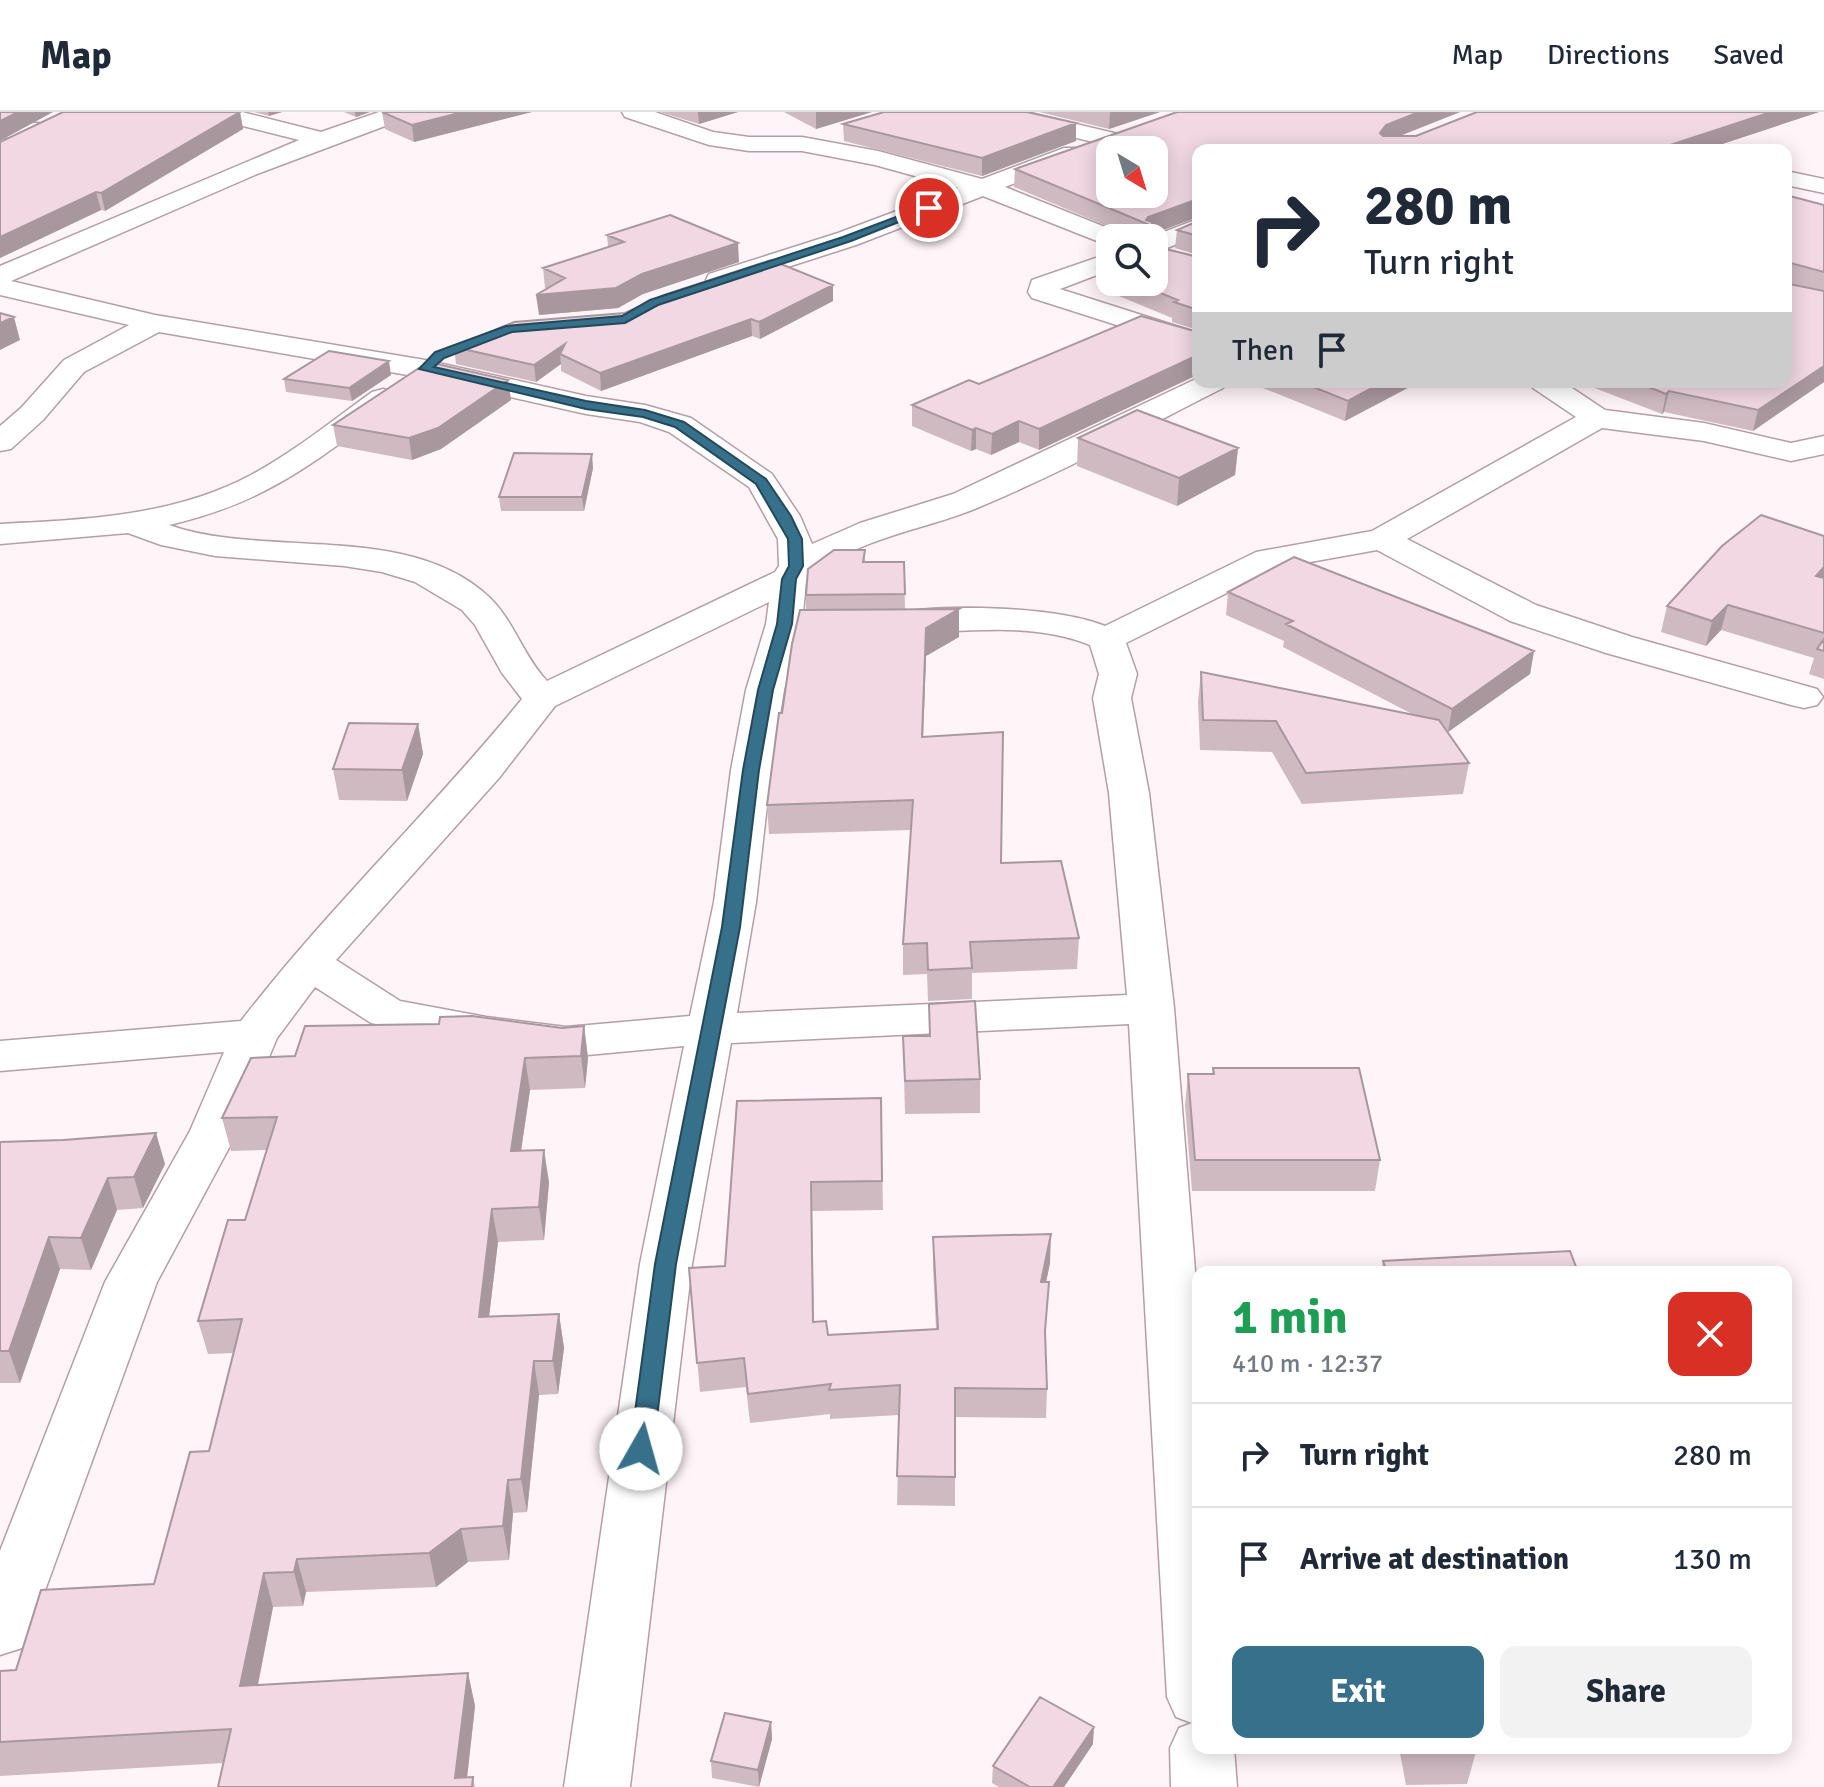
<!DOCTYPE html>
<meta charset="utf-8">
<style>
body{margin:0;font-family:Signika,sans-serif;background:#f2f2f3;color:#1f2937;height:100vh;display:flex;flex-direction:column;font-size:30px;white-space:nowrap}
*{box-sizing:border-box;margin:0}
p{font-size:26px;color:#747a83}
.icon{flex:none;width:44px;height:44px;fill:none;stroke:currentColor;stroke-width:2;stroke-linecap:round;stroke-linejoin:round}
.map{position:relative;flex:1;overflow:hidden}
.drawer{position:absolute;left:1192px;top:1154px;width:600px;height:488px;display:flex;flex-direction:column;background:#fff;border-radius:16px;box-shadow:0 4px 20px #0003}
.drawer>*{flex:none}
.top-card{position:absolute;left:1192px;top:32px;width:600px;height:244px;border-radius:16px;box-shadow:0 4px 20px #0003;background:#fff;color:#1f2937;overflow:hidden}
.needle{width:52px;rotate:142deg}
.tools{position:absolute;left:1096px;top:24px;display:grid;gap:16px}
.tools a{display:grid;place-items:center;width:72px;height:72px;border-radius:16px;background:#fff;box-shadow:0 4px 20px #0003;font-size:40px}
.pin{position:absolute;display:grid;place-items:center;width:68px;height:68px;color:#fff;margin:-34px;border:4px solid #fff;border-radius:50%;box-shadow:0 2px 8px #0007}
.me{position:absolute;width:88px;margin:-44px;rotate:7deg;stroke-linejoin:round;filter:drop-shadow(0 0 6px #0008)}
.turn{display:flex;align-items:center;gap:28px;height:168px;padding:0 40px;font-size:36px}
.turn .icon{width:104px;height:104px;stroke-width:2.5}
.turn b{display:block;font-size:56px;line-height:68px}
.then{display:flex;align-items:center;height:76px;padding:0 40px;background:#0003;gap:16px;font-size:30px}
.round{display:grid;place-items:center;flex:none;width:84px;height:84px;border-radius:16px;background:#f2f2f3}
.summary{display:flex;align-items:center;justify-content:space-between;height:136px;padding:0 40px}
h1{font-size:48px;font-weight:800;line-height:60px;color:#1e9e55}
.cta{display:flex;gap:16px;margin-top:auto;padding:16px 40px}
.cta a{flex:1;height:92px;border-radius:16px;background:#37708a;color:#fff;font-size:32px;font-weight:800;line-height:92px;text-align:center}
.cta a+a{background:#f2f2f3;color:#1f2937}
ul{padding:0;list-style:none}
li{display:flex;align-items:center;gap:24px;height:104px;padding:0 40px;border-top:2px solid #e0e1e3}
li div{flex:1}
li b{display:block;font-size:30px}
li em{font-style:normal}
header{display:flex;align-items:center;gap:48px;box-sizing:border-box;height:112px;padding:0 40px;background:#fff;border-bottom:2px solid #e0e1e3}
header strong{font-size:38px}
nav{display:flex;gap:44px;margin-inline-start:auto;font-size:28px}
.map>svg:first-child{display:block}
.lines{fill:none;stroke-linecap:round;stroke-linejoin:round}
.minor-casing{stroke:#b59ea7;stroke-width:3}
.minor{fill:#fff;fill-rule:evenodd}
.wall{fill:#cfbac2;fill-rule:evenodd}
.shaded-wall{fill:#a9979e}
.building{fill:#f1d8e2;stroke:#a9979e;stroke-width:2;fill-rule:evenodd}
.route{fill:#37708a;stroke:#24495a;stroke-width:2}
</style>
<header>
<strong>Map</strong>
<nav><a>Map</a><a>Directions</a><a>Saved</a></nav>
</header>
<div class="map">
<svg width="1824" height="1675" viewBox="0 0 1824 1675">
<rect width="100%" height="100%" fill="#fff4f8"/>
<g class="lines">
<g class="minor-casing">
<path id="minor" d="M204,0H242L321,20L379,0H412L409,5L257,62L11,169L155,203L425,248L586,284L645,293L691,306L772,362L800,404L812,432L860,411L953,382L1198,266V270H1228L1223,276C1142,317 1061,361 977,396C919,420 854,425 806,470L802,512L784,578L771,658L756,790L737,901L1127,883L1109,681L1093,586L1099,562L1090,533C1031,509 963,520 901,522L888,519L883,511L888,503C940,491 1055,494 1105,514L1256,440L1372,419L1576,305L1533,276L1528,270H1563L1605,298L1704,311L1791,331L1824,324V342L1791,349L1704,329L1602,316L1407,427L1536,493L1632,525L1817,577L1823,585L1817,593L1804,596L1791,593L1606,541L1510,509L1377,438L1277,456L1126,531L1137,562L1131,586L1149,681L1174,896L1198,1196V1636H1234L1237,1675H1171L1170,1636L1179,1616L1192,1611L1176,1605L1167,1585L1129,912L731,931L692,1152L630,1675H564L640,1152L684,934L566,945L486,935L371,911L315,875L277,926L238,1019L157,1170L31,1517L22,1536L0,1543V1439L105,1170L190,1019L224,940L0,959V929L241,909C328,796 432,698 522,587L502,561L475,513L462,498L415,470L382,460L344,454L215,444L161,433L128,421L0,432V412C85,408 174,404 251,363C294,340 333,308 372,280L383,277L394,280L398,286L394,292C314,350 268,390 169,413C264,447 407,409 488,484C514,508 523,544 547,569L775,460L779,454L778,427L749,375L669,320L640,310L586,302L425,266L159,220L84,260L43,308L11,337L0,339V314L21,296L64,248L129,213L0,183V154L299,28L207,5ZM769,490L766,512L746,578L731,658L714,790L690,904L566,915L486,905L400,889L336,848L499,666L555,594Z
M622,0H655L713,20L749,25H802L878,39L982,67L1064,36H1080L1084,41L1080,46L1005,75L1120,121L1124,126H1110V134L1102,131L983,84L856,133L729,174H709L706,168L709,162L838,121L958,76L875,53L802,39H749L709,33L625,5Z
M986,0H1026L1118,22L1122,27L1118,32L1110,34L989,5Z
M38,11L46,13L50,18L46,23L0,26V12Z
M1786,59L1824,67V81L1786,73Z
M1198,107V124L1154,141V126H1148Z
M1110,141V158L1060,177L1198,221V239L1032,186L1028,180L1032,168Z"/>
</g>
<use href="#minor" class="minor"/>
</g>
<path class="wall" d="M240,0L243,17L105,99L101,98L0,146V30Z
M254,0H282L269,4Z
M344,0H370L356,5Z
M382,0H532L414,30L385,17Z
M660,0H738L699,12Z
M784,0H872L816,17Z
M1039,0H1160L1109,17Z
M1177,0H1460L1400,24H1416L1477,0H1819L1704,38H1198V105L1152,122L1151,126H1135L1014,75L1015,57ZM1110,38H1154V82H1110Z
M1076,11V29L982,64L844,29L843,12Z
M1786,83L1824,93V270L1753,319L1664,300L1662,302L1579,270H1786Z
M1198,109V143L1175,136L1177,118Z
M607,123L739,150L643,182L618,196L539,203L547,177L545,176L543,156L608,135Z
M1198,145V218L1172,210V206L1097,175L1098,156L1110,152V170H1154Z
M833,189L760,227L752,224L601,279L561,259V252L536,270L456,252L454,235Z
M1198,220V264L1197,263L1039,338L1019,330L991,343L976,337L971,339L912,314V293L979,272Z
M391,263L352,289L286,280L284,267Z
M508,268L511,288L441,337L412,348L337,334L333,313Z
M1248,270H1419L1345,309Z
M1078,326L1238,336L1235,363L1177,394L1077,354Z
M593,356L584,399H501L499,385Z
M1824,424V567L1809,562L1814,546L1721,518L1706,534L1661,520L1667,494Z
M865,438V450H904L905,497H959V525L926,544L923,625L1001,751L1079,826L1077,857L972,861V887L928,889L927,862L903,863V832L911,718L769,722L767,693L782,601L806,498V483Z
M1228,480L1534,539L1530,562L1448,620L1446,619L1469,651L1463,682L1302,692L1272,640L1200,638L1198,590L1201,560L1416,604L1283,535L1284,529L1226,503Z
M418,612L423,642L407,689L339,688L333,657Z
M929,892L980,967V1001L905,1002L903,924H929Z
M584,914L588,946L585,976L530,978L521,1039L549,1070L544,1128L498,1130L489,1205L559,1202L564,1236L558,1282L539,1283L527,1400L513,1401L509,1448L468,1450L436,1475L306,1480L303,1494L273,1495L258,1573L468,1561L475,1594L467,1666L473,1665L475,1675H218L224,1651L0,1664V1559L16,1558L154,1472L209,1339L234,1241L208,1242L198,1209L245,1108L267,1038L231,1039L222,1006L295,944Z
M1213,956L1380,1048L1375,1079H1192L1185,993L1188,962H1212Z
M881,986L883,1098L812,1099L814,1210L828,1223L936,1217L933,1154V1125L1050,1151L1046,1170L1045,1224L1047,1277L1046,1306L955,1305V1394L897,1393L899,1303L830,1307V1302L750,1311L746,1275L700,1280L689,1156L725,1154Z
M0,1030L165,1052L143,1096L117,1098L91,1158L60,1157L20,1271H0Z
M1383,1149L1578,1160H1381Z
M771,1610L772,1627L759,1675L712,1666L711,1649Z
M1093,1632L1064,1675H999L992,1671L993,1654Z
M1399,1636H1475L1476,1640L1467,1672L1406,1673Z"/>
<path class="shaded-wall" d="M18,0H53L0,29V9Z
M240,0L243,17L105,99L101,81Z
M268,0H282L269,4Z
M355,0H370L356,5Z
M463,0H532L414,30L412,13Z
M698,0H738L699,12Z
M816,0H872L816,17Z
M1110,0H1160L1109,17Z
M1419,0H1460L1384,30L1380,21L1386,13Z
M1771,0H1819L1704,38H1655Z
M1076,11V29L982,64V46Z
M96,80L101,98L0,146V125Z
M1198,87V105L1152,122V114L1146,108L1148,105Z
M738,131L739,150L643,182L618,196L539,203L536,183L642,162Z
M833,173V189L760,227L759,210Z
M14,205L20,228L0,238V211Z
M751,207L752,224L601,279L600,261Z
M565,232L560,242L561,252L536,270L534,253Z
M1198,243L1197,263L1039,338V317Z
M389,249L391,263L352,289L349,276Z
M1824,254V270L1753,319L1758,298Z
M508,268L511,288L441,337L412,348L409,326Z
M1383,270H1419L1345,309L1348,289Z
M1669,279L1664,300L1662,302L1666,282Z
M1019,309V330L991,343L992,322Z
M976,316V337L971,339L972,318Z
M1238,336L1235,363L1177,394L1179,366Z
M592,342L593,356L584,399L582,385Z
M1824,455V473L1816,464Z
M1728,493L1721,518L1706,534L1712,509Z
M959,497V525L926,544L922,655L926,516Z
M1534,539L1530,562L1448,620L1452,597Z
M418,612L423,642L407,689L402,658Z
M584,914L588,946L585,976L581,944Z
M525,946L530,978L516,1072L511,1039Z
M156,1021L165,1052L143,1096L134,1065Z
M544,1038L549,1070L544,1128L539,1095Z
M108,1066L117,1098L91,1158L81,1126Z
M492,1097L498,1130L485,1238L479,1205Z
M1051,1122L1050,1151L1040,1199L1041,1170Z
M49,1125L60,1157L20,1271L9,1239Z
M559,1202L564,1236L558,1282L553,1249Z
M534,1249L539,1283L527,1400L521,1367Z
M508,1368L513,1401L509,1448L503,1414Z
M461,1417L468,1450L436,1475L429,1441Z
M297,1447L306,1480L303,1494L294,1460Z
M264,1461L273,1495L251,1607L240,1574Z
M468,1561L475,1594L466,1675L455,1666Z
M771,1610L772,1627L759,1675L758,1658Z
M1094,1615L1093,1632L1064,1675H1053Z"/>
<path class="building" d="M0,0H18L0,9Z
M63,0H240L101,81L96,80L0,125V30Z
M382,0H463L412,13Z
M884,0H1027L1076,11L982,46L843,12Z
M1177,0H1419L1386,13L1380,21L1383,24H1416L1477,0H1771L1655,38H1198V87L1148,105L1146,108L1152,110V114L1015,57ZM1110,38H1154V82H1110Z
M1786,83L1824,93V160L1791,151L1788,154L1789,172L1824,179V254L1758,298L1669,279L1666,282L1636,270H1786Z
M670,103L738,131L642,162L616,176L536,183L565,166L543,156L624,130L607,123Z
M1198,109V124L1177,118Z
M1158,135L1198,145V198L1174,190L1178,188L1133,170H1154V136Z
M771,148L833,173L759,210L751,207L600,261L560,242L565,232L534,253L454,235L514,210L625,201L664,183Z
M1110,152V161L1098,156Z
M0,201L14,205L0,211Z
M1141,204L1198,220V243L1039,317L1019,309L992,322L976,316L972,318L912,293L969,268L979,272Z
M329,239L389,249L349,276L284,267Z
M428,250L508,268L438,316L409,326L333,313Z
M1301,270H1383L1348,289Z
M1137,298L1238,336L1179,366L1078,326Z
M514,341L592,342L582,385H499Z
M1761,403L1824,424V455L1816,464L1824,466V521L1728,493L1712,509L1667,494L1722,434Z
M834,438H865L863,450H904L905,482L806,483L808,457Z
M1294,445L1534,539L1452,597L1286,512L1293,509L1228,480Z
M959,497L926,516L922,625L1003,620L1001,751L1061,749L1079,826L970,830L972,856L928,858L927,831L903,832L913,688L767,693L779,601H782L792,532L800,498Z
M1824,527V539L1817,537Z
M1201,560L1439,608L1469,651L1306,661L1276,609L1203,608Z
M349,611L418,612L402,658L333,657Z
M975,889L980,967L905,969L903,924H930L929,892Z
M472,904L562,916L584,914L581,944L525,946L511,1039L544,1038L539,1095L492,1097L479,1205L559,1202L553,1249H534L521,1367L508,1368L503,1414L461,1417L429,1441L297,1447L294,1460L264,1461L240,1574L468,1561L455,1666L473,1665L472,1675H218L231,1617L0,1630V1559L16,1558L41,1478L154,1472L190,1340L209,1339L242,1207L198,1209L228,1108H245L277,1005L222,1006L251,946L295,944L305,914L439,912L440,905Z
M1213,956H1359L1380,1048H1195L1188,962H1214Z
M881,986L882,1069L811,1070L813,1210L826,1209L828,1223L938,1217L933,1125L1051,1122L1041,1170H1049L1045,1219L1047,1277L955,1276V1365L897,1364L900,1273L829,1278L831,1272L748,1282L744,1246L697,1251L689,1156L725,1154L737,989Z
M156,1021L134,1065L108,1066L81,1126L49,1125L9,1239H0V1030L63,1028Z
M1570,1139L1578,1160H1387L1383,1149Z
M1040,1585L1094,1615L1053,1675H1030L993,1654Z
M725,1601L771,1610L758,1658L711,1649Z
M1414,1636H1475L1476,1640H1415Z"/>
<path class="route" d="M925,94L934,96L851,129L658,193L625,211L512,220L444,246L434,255L586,289L645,298L684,310L766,367L791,404L802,427L803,454L796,467L792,512L773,578L759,658L740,815L676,1152L653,1337L650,1343L641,1346L633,1343L630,1337L655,1152L722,815L743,658L758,578L777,512L782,467L789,454L788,427L756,372L675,315L643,305L586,297L419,257L435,240L506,214L622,204L650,188L843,125Z"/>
</svg>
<div class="tools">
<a><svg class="needle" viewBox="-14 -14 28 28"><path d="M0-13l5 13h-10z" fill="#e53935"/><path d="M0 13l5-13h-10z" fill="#747a83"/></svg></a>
<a><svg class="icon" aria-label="search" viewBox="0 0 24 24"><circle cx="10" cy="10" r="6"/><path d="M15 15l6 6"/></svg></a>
</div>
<div class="pin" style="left:929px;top:96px;background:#d93025"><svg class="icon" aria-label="arrive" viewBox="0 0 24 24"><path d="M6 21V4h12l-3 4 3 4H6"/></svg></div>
<svg class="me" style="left:641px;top:1337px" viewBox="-20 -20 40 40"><circle r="19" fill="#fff"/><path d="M0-13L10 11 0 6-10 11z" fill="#37708a"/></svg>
<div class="top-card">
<div class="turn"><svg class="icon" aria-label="right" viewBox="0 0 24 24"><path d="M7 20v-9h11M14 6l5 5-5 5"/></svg><div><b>280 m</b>Turn right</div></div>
<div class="then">Then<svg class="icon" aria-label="arrive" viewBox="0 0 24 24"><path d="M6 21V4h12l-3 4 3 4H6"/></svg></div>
</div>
<section class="drawer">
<div class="summary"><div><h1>1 min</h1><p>410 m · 12:37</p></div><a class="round" style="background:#d93025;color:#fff"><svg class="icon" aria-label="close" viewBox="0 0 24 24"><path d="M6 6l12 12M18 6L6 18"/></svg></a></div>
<ul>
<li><svg class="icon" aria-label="right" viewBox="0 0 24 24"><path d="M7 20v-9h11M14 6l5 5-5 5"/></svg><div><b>Turn right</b></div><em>280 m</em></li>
<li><svg class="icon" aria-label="arrive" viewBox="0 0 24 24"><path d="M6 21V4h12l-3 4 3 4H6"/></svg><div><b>Arrive at destination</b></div><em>130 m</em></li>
</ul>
<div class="cta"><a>Exit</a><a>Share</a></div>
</section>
</div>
